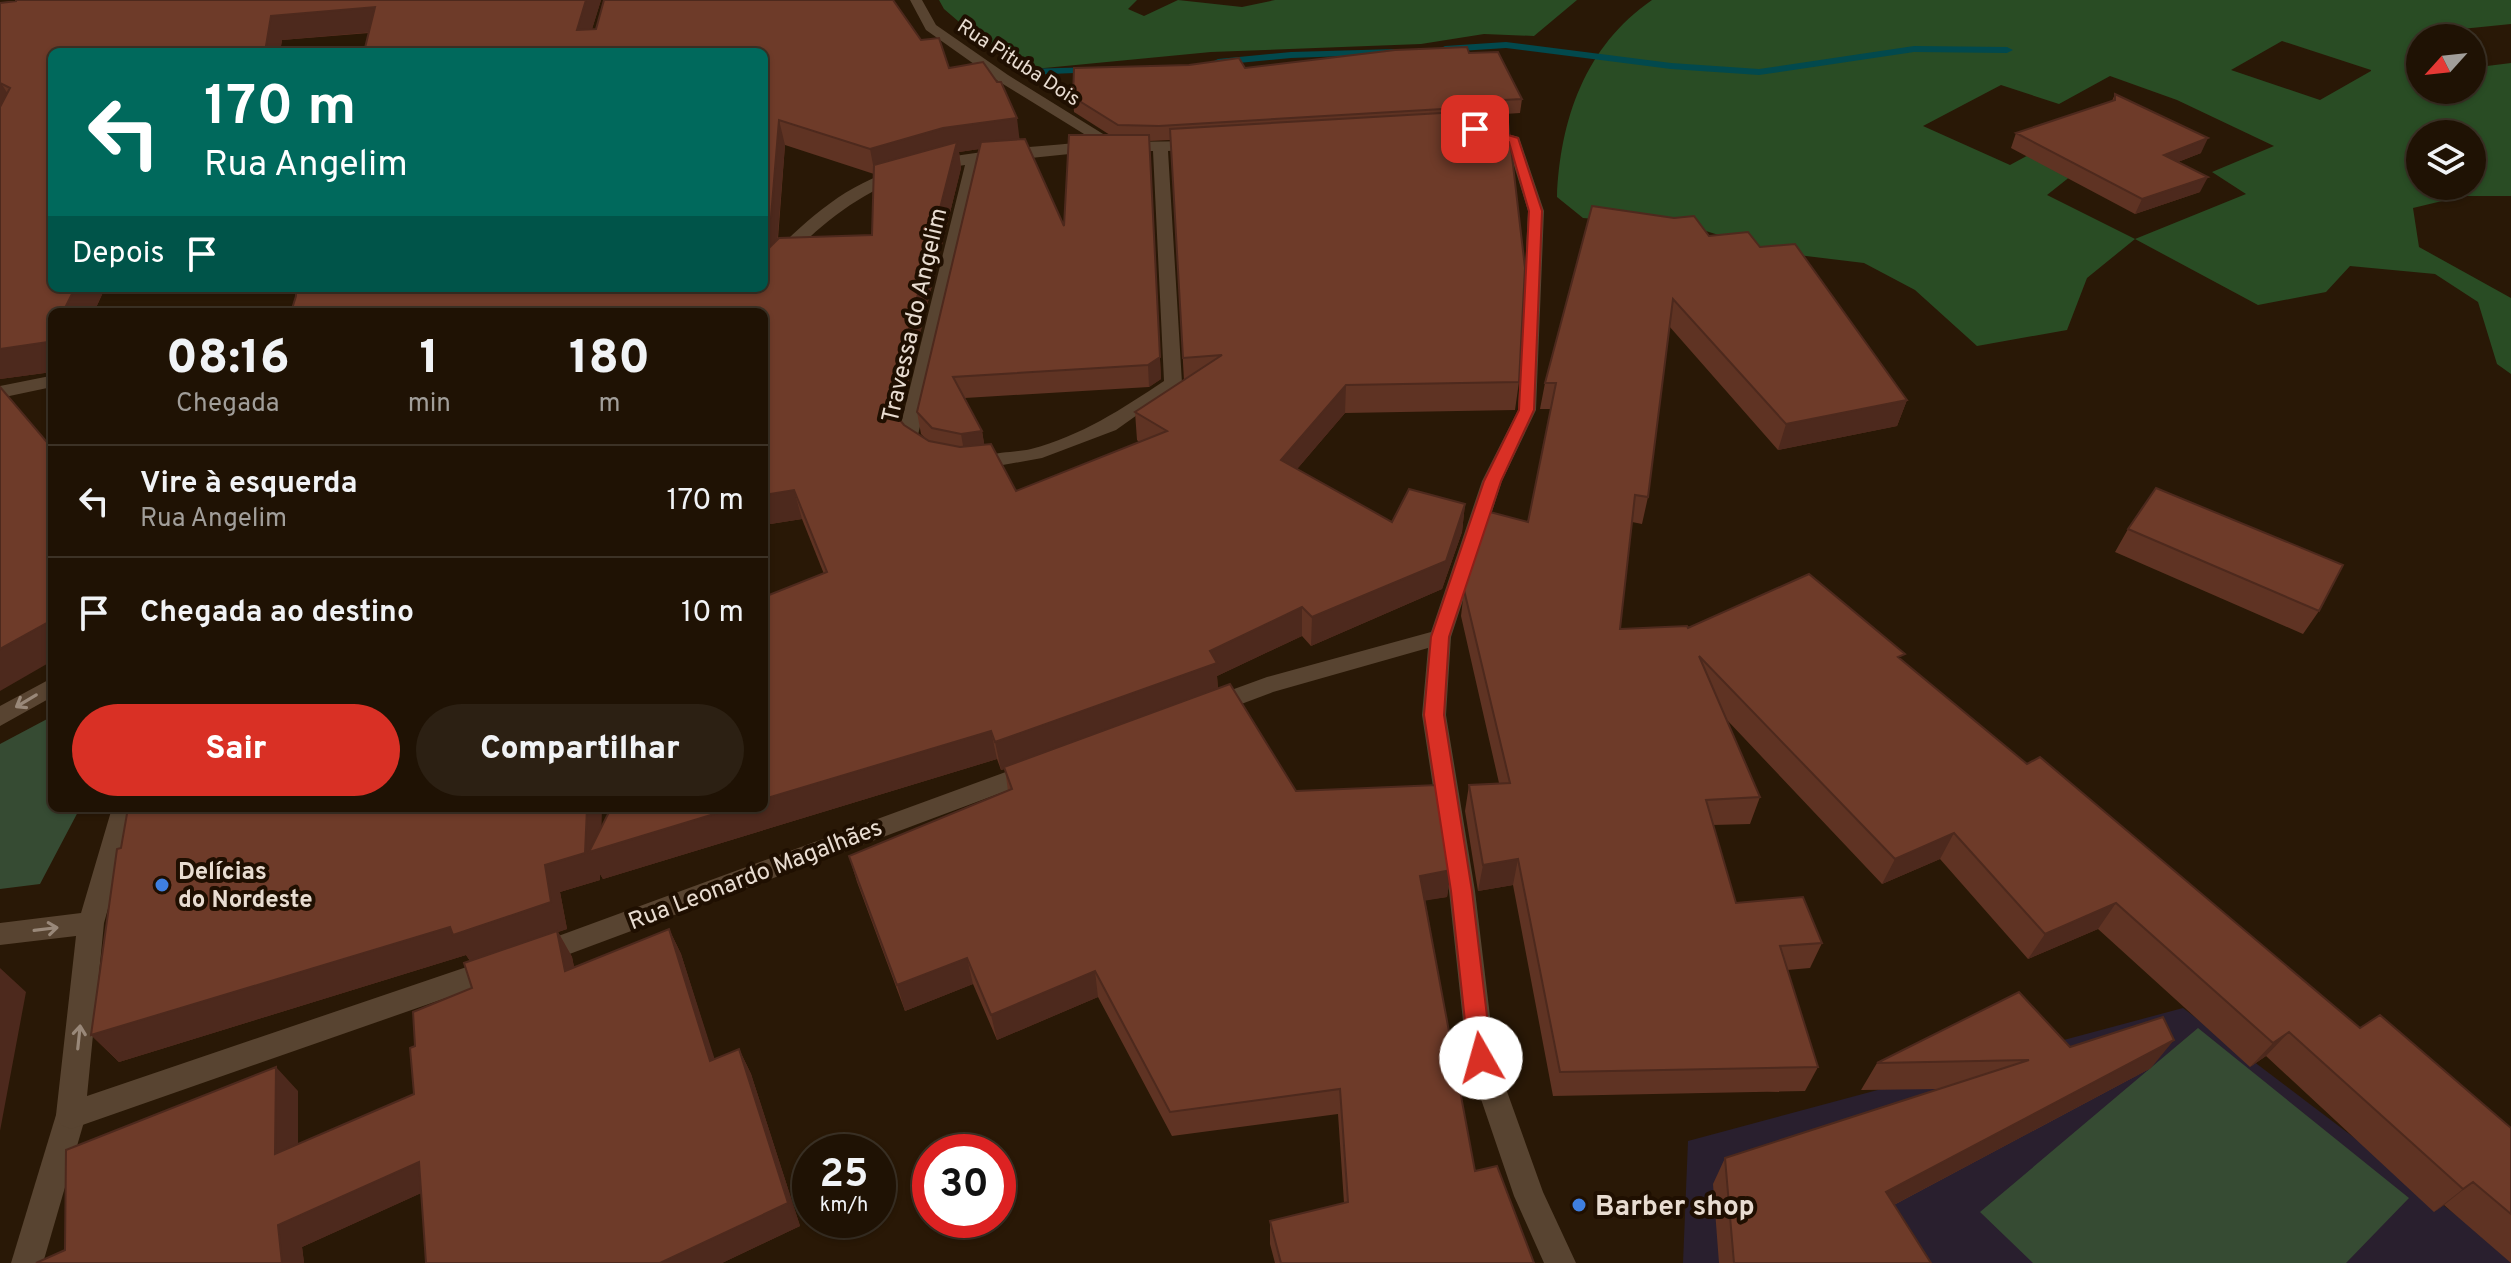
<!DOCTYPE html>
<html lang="pt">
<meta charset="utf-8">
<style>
body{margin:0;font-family:Overpass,sans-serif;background:#2c2013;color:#f1f3f6;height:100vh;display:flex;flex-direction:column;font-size:30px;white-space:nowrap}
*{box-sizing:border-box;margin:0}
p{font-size:26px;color:#a19e9a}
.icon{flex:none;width:44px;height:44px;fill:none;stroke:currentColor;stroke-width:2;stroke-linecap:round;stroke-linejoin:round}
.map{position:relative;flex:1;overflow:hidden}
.panel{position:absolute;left:48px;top:308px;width:720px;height:504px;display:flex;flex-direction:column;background:#1f1204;border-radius:12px;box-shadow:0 2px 6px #0004,0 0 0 2px #3c3226}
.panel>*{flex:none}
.top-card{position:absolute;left:48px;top:48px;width:720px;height:244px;border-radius:12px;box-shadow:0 2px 6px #0004,0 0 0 2px #3c3226;background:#00695c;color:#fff;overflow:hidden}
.needle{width:52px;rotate:243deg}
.buttons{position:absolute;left:2406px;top:24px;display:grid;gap:16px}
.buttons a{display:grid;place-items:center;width:80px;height:80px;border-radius:50%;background:#1f1204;box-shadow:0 2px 6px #0004,0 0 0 2px #3c3226;font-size:40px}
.speed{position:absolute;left:792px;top:1134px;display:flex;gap:16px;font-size:40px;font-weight:700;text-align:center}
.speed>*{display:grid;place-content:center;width:104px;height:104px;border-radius:50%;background:#1f1204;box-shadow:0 2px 6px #0004,0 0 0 2px #3c3226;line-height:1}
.speed small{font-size:20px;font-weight:400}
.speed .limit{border:12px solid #d22;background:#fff;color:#111}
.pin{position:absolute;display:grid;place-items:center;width:68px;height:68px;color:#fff;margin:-34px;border-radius:16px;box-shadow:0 4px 12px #0006}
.me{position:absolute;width:88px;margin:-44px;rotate:353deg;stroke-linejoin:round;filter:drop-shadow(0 0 6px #0008)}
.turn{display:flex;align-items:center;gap:28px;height:168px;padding:0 24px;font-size:36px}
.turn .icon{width:104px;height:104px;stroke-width:2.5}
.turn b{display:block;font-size:56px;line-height:68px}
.then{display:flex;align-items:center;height:76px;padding:0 24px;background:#0003;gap:16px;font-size:30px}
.eta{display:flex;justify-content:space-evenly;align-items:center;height:136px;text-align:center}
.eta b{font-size:48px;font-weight:800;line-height:56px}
.button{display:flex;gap:16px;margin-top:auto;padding:16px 24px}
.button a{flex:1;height:92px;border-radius:48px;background:#d93025;color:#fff;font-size:32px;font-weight:800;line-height:92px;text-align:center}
.button a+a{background:#2c2013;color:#f1f3f6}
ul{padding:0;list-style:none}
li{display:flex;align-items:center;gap:24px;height:112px;padding:0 24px;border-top:2px solid #3c3226}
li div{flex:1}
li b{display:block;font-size:30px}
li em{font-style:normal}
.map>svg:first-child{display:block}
.education{fill:#291f2e}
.green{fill:#364b33}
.forest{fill:#294c24;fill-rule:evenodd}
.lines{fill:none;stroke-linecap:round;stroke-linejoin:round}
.stream{fill:#02494d;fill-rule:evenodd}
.pedestrian{fill:#584431;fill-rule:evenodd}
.minor{fill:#584431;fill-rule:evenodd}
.wall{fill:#5f3323;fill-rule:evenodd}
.shaded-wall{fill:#4d291d}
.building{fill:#6e3b29;stroke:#4d291d;stroke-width:2}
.oneway{stroke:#998879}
.route{fill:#d93025;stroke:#8d1f18;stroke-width:2}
.shop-dot{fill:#3f7fe0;stroke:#1f0f01;stroke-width:3}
.labels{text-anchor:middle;stroke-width:8;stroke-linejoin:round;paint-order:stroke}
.far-street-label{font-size:20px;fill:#e8dcd1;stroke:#1f0f01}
.street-label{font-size:24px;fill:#e8dcd1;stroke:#1f0f01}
.poi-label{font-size:24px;font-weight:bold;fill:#e8dcd1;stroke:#1f0f01;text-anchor:start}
.near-poi-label{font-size:28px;font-weight:bold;fill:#e8dcd1;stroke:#1f0f01;text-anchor:start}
</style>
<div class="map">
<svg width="2511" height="1263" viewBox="0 0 2511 1263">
<rect width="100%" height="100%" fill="#291806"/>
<path class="education" d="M2183,1008L2497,1246L2511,1257V1263H1683L1688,1141Z"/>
<path class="green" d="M49,718H52V808H80L40,884L0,889V744Z
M2198,1028L2409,1198L2346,1263H2033L1980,1212Z"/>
<path class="forest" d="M939,0H1137L1128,9L1144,16L1178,0L1242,7L1275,0H1577L1534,36L1484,34L1421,44L1211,52L1034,69L986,45L944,9Z
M1652,0H2511V24L2422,33L2429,38H2420V90H2472V63L2479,67L2511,63V196H2463L2413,208L2419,247L2511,298V374L2497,364L2478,302L2435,274L2350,266L2326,292L2258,305L2135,239L2087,278L2067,330L1977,346L1915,290L1864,263L1773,252L1693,227L1583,218L1557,197C1560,120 1585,46 1652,0ZM2282,41L2371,70V71L2320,100L2231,70ZM2110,76L2177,100L2274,146L2212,172L2246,194L2135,239L2047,195L2081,168L2043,147L2010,165L1923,126L2001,85L2059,104ZM2420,134H2472V186H2420Z"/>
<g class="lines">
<path class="stream" d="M1506,42L1671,63L1759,69L1914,46L2007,47L2013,50L2007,53L1914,52L1759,75L1671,69L1506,48L1445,52L1439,49L1445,46Z
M1396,49L1402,52L1400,54L1291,58L1218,65L1212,62L1218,59L1291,52Z
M1096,67L1100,68V72L1025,75L1019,72L1025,69Z"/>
<path class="pedestrian" d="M71,1101L81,1105L86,1115L43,1263H11L56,1115L61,1105Z"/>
<path class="minor" d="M910,0H922L936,25L1008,75L1116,142L1200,141L1207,145L1200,149L1168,151L1182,383L1116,430L1042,458L969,471L959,465C970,453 1014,453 1031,449C1081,436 1122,409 1164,381L1153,151L1089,152L981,163L918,435L932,451L922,457L915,455L898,436L965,165L932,170L924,165C939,153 1070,143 1097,142L998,81L926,30Z
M1482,127L1519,137L1544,211L1536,410L1502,481L1451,637L1446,715L1475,891L1495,1058L1543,1192L1576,1263H1544L1514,1196L1467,1058L1449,891L1422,715L1428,648L1273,692L1212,715L1204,712L1200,706L1204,700L1267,677L1431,632L1482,481L1518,410L1528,211L1507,143L1477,134V128Z
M899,169L904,171V177C856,196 819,225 784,263H772L770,259L772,255C808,218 848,183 899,169Z
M50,376L52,387L0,398V386Z
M52,678V697L0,726V706Z
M1033,762L1041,764L1045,771L1041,778L540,965L531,962L527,954L531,946Z
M112,808H136L104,923L87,1096L496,957L506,961L509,969L506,977L71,1129L61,1125L56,1115L76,936L0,945V923L81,913Z"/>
</g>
<path class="wall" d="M16,0H601L592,29L921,40L1020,139L1064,226L1110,135L1074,112L1073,97L1245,68L1469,53L1522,99L1520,113L1505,114V121L1519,382L1515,410L1345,413L1297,469L1392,522L1465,504L1462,532L1442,589L1311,646L1302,636L1217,676L1218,689L1296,791L1451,870L1447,897L1425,900L1475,1171L1534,1263H1275L1270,1244V1221L1344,1203L1338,1114L1172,1136L1098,997L997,1040L973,984L905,1011L857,882L849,856L1008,791L1005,769L1001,770L997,759L603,879L600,874V880L560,892L567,929L558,932L572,957L574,967L669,929L681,954L714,1059L739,1049L751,1074L800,1226L722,1263H426L421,1193L302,1247L304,1263H36L65,1250L298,1091V1144L414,1094L415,1046L472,988L470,961L466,955L119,1062L91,1035L602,826L824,574L802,519L764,525V288L369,33L282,40L280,52H52V288H105L94,312H52V372L0,379V3L16,1ZM1171,140L1184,381L1135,412L1137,440L1139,442L1016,491L984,444L982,431L965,398L1149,387L1161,379L1149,141ZM785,145L874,174L872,235L778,239ZM979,149L917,412L921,434L925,438L904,425L899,419L961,168L959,152Z
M2115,94L2201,153L2178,162L2200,192L2135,214L2011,148L2016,133L2112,101Z
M1709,236L1760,247L1907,400L1897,426L1778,450L1669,326L1648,497L1642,524L1632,522L1620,629L1688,628L1902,661L2027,764L2360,1028L2511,1128V1263L2444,1205L2434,1212L2266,1056L2250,1067L2098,929L2028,959L1940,859L1882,884L1727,720L1760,797L1750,824L1713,825L1736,903L1822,943L1810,968L1787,970L1818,1067L1805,1091L1553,1096L1513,885L1478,891L1465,811L1469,785L1499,783L1461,616L1464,590L1528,522L1551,409H1540L1545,383Z
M2128,529L2319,611L2303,634L2115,552Z
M2070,1047L2151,1068L1894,1205L1931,1263H1719L1713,1184L1725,1158L1940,1089L1861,1090L1877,1063Z"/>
<path class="shaded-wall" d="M586,0H601L585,52L577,30Z
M375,7L385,31L282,40L280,52H265L271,16Z
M0,83H1L16,107L0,123Z
M1017,118L1020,143L959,152L961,168L895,435L889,407L875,175L870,149L943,128Z
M779,120L785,145L777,244L764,259V225Z
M1149,135L1161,379L1149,387L1148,365Z
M2208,138L2201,153L2157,170L2164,155Z
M2208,177L2200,192L2135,214L2142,199Z
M75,288H105L94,312H63Z
M52,335V372L0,379V349Z
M1346,385L1345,413L1280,489L1281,460Z
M1907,400L1897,426L1778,450L1786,424Z
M982,431L986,454L965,457L961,434Z
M794,490L802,519L764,525V495Z
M1465,504L1462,532L1442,589L1311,646L1312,617Z
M1302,607V636L1217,676L1218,691L1001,770L995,742L1210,651Z
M52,620V661L0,691V649Z
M991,731L997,759L603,879L600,874V880L560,892L567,929L558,932L572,957L580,996L471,962L466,955L119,1062L91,1035L545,865L587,808H602L601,848L734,808H764V799Z
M1954,833L1940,859L1882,884L1895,859Z
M1518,859L1513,885L1478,891L1483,865Z
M1451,870L1447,897L1417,902L1420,876Z
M2116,903L2098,929L2028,959L2045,934Z
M669,929L681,954L723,1085L710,1061Z
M967,958L973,984L905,1011L897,985Z
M0,968L26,992L0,1131Z
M1095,971L1098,997L997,1040L991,1015Z
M2289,1032L2266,1056L2250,1067L2273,1043Z
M2174,1040L2151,1068L1869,1218L1886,1192Z
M739,1049L751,1074L800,1226L722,1263H660Z
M276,1067L298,1091V1178L275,1154Z
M419,1162L439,1185L302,1247L304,1263H282L278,1225Z
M2473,1182L2444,1205L2434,1212L2463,1189Z"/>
<path class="building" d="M16,0H586L577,30L596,29L604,0H893L921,40L939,38L949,68L983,62L997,82H1001L1017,118L943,128L870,149L779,120L771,217L764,225V52H364L375,7L271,16L265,52H52V288H75L63,312H52V335L48,342L0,349V107L10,88L0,83V3L16,1Z
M1467,47L1469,53L1498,52L1522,99L1504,100L1505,116L1476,107L1159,126L1118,125L1073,97L1074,68L1189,65L1239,58L1245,68L1395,50Z
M2115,94L2208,138L2164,155L2208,177L2142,199L2016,133L2115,100Z
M1476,111L1508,122L1525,268L1519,382L1346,385L1281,460L1392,522L1409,489L1465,504L1446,561L1312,617L1302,607L1210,651L1217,663L995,742L991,731L764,799V597L827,572L794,490L764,495V312H291L296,296V288H764V252H765L779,238L872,235L874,165L957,142L889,407L904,425L929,441L960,447L991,444L1016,491L1167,431L1135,412L1222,355L1183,358L1170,129Z
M1069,135H1149L1160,357L1148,365L953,377L982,431L961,434L932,428L917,412L981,142L1025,139L1064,226Z
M1592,206L1674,218L1694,216L1709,236L1748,232L1760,247L1795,244L1907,400L1786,424L1673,299L1648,497L1635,495L1620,629L1687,626L1688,628L1809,574L1905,654L1898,657L2027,764L2040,757L2360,1028L2380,1015L2511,1128V1214L2473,1182L2463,1189L2289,1032L2273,1043L2116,903L2045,934L1954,833L1895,859L1699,656L1760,797L1706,800L1736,903L1803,897L1822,943L1780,946L1818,1067L1560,1072L1518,859L1483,865L1469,785L1510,783L1464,590L1490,512L1528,522L1556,383H1545Z
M0,387L52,448V620L0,649Z
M2156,488L2343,565L2319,611L2128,529Z
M1230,684L1296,791L1437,785L1451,870L1420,876L1475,1171L1497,1166L1534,1263H1281L1270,1221L1348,1202L1340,1089L1170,1112L1095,971L991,1015L967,958L897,985L849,856L1012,789L1004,767Z
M128,808H587L585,853L545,865L551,902L453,935L450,927L91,1035L117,849L121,848Z
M611,808H734L589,852Z
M669,929L710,1061L739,1049L788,1203L660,1263H426L419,1162L278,1225L282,1263H36L65,1250L66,1150L276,1067L275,1154L414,1094L410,1048L415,1046L413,1012L472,988L464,963L557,931L565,971Z
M2019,992L2070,1047L2163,1017L2174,1040L1886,1192L1931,1263H1734L1725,1158L2029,1060L1877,1063Z"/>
<defs><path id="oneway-shaft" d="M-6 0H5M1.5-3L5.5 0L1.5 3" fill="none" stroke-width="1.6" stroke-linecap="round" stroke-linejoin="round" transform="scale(2)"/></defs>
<g class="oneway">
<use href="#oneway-shaft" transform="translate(26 701) rotate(149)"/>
<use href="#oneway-shaft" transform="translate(46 929) rotate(-7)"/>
<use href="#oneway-shaft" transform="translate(79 1037) rotate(-84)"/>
</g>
<path class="route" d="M1475,125L1518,138L1542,211L1534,410L1501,481L1449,637L1444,715L1472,891L1492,1058L1489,1066L1481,1069L1473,1066L1469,1058L1451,891L1424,715L1431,637L1484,481L1519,410L1529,211L1509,142L1471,132V126Z"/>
<g class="shop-dot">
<circle cx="162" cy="885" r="8"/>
<circle cx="1579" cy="1205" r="8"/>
</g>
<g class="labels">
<g class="far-street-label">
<text transform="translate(1019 62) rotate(33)" y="7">Rua Pituba Dois</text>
</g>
<g class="street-label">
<text transform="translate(914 315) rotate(-77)" y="8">Travessa do Angelim</text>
<text transform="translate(755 874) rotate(-21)" y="8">Rua Leonardo Magalhães</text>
</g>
<g class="poi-label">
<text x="178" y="879">Delícias<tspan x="178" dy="28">do Nordeste</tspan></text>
</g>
<g class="near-poi-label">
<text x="1595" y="1215">Barber shop</text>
</g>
</g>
</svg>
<div class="buttons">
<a><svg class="needle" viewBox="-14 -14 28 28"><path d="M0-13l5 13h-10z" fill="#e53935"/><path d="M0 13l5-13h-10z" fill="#a19e9a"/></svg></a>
<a><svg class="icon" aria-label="layers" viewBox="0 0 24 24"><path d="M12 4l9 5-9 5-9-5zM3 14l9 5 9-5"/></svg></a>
</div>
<div class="speed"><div>25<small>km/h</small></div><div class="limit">30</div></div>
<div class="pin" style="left:1475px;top:129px;background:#d93025"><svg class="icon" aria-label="arrive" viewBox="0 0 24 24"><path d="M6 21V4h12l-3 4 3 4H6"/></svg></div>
<svg class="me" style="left:1481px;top:1058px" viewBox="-20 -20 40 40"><circle r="19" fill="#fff"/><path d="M0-13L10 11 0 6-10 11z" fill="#d93025"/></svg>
<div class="top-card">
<div class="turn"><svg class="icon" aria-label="left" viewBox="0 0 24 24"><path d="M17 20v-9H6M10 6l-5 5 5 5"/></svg><div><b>170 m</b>Rua Angelim</div></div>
<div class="then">Depois<svg class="icon" aria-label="arrive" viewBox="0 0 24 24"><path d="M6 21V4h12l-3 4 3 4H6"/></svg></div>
</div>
<section class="panel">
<div class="eta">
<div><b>08:16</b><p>Chegada</p></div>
<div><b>1</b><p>min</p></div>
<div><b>180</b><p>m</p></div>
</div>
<ul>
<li><svg class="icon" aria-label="left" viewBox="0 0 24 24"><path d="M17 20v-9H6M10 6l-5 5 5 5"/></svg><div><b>Vire à esquerda</b><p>Rua Angelim</p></div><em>170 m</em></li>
<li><svg class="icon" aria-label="arrive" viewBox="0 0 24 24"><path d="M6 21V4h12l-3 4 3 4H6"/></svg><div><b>Chegada ao destino</b></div><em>10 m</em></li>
</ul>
<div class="button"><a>Sair</a><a>Compartilhar</a></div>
</section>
</div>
